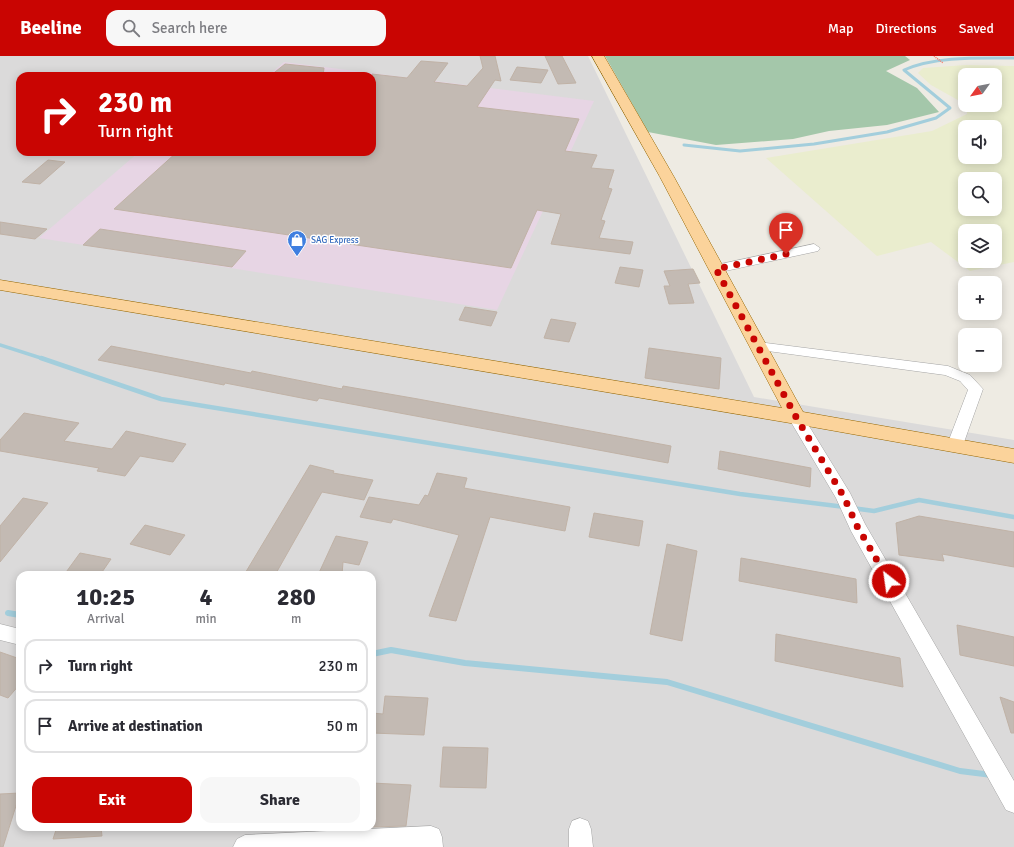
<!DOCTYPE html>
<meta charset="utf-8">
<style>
body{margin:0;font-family:Signika,sans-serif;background:#f7f7f7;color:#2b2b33;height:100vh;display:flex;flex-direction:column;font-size:15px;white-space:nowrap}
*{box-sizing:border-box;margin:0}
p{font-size:13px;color:#7c7c81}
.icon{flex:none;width:22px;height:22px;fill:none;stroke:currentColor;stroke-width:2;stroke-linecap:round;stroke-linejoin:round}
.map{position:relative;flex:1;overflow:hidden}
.panel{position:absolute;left:16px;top:515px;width:360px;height:260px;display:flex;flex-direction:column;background:#fff;border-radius:12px;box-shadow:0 2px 10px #0003}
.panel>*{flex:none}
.hud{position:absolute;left:16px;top:16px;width:360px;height:84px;border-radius:12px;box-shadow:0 2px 10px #0003;background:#c90502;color:#fff;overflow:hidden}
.needle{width:26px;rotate:237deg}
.tools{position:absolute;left:958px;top:12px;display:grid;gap:8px}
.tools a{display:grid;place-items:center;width:44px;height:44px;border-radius:8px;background:#fff;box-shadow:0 2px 10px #0003;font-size:20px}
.pin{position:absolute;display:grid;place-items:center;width:34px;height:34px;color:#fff;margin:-41px -17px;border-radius:50% 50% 50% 0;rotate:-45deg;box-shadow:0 0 4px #0007}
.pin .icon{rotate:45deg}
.me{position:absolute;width:44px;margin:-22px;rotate:330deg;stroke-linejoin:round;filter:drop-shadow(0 0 3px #0008)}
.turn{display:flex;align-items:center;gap:14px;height:84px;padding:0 16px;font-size:18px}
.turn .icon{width:52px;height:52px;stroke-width:2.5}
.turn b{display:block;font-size:28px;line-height:34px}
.eta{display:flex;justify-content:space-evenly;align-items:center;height:68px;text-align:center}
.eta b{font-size:24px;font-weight:700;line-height:28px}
.action{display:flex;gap:8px;margin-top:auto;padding:8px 16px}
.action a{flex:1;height:46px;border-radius:12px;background:#c90502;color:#fff;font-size:16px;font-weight:700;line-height:46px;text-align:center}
.action a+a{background:#f7f7f7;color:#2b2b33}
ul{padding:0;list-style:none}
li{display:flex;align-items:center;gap:12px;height:54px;margin:0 8px 6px;padding:0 8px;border:2px solid #e1e1e2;border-radius:12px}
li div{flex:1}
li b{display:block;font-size:15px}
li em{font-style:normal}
header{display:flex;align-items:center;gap:24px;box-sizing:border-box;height:56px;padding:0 20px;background:#c90502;color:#fff}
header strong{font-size:19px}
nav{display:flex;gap:22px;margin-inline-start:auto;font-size:14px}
.search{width:280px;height:36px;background:#f7f7f7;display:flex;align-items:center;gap:10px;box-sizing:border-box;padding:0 14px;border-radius:12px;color:#7c7c81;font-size:15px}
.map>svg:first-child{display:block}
.residential{fill:#dbdada;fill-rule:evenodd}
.industrial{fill:#e7d5e4}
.farmland{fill:#eaedce;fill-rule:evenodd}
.cemetery{fill:#a4c7aa}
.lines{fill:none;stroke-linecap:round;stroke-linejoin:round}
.stream-far3{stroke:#a3cedc;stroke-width:3}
.stream-far2{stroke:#a3cedc;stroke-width:3.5}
.stream-far1{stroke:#a3cedc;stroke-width:4.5}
.stream{stroke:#a3cedc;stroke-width:6}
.building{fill:#c3bab3;stroke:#c0b2a6}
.minor-casing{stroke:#a4a4a4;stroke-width:1}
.major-casing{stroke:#956601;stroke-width:1}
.path{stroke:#f87b6a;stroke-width:1.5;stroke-dasharray:1 1;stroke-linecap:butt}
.minor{fill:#fff;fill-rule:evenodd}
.major{fill:#fbd39b;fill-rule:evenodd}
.route{stroke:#c90502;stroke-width:7;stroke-dasharray:0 12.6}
.labels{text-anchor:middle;stroke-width:3;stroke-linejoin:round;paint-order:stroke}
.far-shop-label{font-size:9px;fill:#366cbe;stroke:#fff;text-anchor:start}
</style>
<header>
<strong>Beeline</strong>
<div class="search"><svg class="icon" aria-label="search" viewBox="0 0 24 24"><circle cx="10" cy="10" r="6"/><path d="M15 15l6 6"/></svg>Search here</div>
<nav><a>Map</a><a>Directions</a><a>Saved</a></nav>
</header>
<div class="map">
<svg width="1014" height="791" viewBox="0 0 1014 791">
<rect width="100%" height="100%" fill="#eeebe3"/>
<path class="residential" d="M0,0H588L754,341L1014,384V791H0ZM20,20H372V96H20ZM20,519H372V771H20Z"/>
<path class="industrial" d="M284,6L594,45L497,254L39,182L139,96H372V20H237L241,17L269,19Z"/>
<path class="farmland" d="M966,9L1014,10V206L970,215L931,186L877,200L766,102L932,75L967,58V49H995V19H965V48L931,29L918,17L923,12ZM965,71H995V101H965ZM965,123H995V153H965ZM965,175H995V205H965Z"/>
<path class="cemetery" d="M605,0H905L910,4L886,15L917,32L939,56L887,69L829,75L793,83L716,89L648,76Z"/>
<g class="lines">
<path class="stream-far3" d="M684,89L740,95L814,88L887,76L936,62L950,52L904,14C935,0 979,2 1014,2"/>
<path class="stream-far2" d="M0,289L44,303"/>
<path class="stream-far1" d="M41,302L161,343L740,438L845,451
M852,452L874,455L919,444L1014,461"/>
<path class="stream" d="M8,557L20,559
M372,598L391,594L465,607L667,626L960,715L992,719"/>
</g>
<path class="building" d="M480,0H495L501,25L495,24L477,51L579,63L565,95L597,99L591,112L614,114L608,132L612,133L601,164L605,165L599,182L633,186L630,198L551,188L561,158L537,154L511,212L114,153L177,96H372V18L407,22L421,5L448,7L434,26L467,30L483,12Z
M545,0H562L576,27L558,28Z
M285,8L324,12L323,20H270Z
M517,11L548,14L541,27L510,24Z
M48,104L65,106L40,128L22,126Z
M0,166L47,173L35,183L0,178Z
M100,173L246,195L232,211L83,189Z
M620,211L643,214L639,231L615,227Z
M693,213L700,227L688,228L694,247L669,248L664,230H670L664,215Z
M465,251L497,256L491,270L459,264Z
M551,263L576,267L569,286L544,282Z
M111,290L251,317L252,315L342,333L343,330L418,343L671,390L668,407L319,342L317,345L225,327L224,329L98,304Z
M649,292L721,302L719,333L645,322Z
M24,357L79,367L64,385L112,393L126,375L186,388L173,406L140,400L125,420L97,415L99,412L0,395V384Z
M720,395L811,412L810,431L718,413Z
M310,409L334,415L333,417L373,424L364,444L322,436L275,519H244Z
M437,417L467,422L464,432L570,451L565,475L490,461L456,565L429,560L459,479L393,463L391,467L360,461L369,441L419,449L425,439L428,440Z
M23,442L48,447L0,506V470Z
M594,457L643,465L639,490L589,481Z
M919,460L1014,476V511L942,498L944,505L899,499L896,467Z
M145,469L185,479L170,499L130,488Z
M336,480L368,486L359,509L343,506L342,519H318Z
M667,488L697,495L682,585L650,578Z
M80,497L111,503L100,519H64Z
M741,502L856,523L857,547L739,525Z
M957,569L1014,581V610L960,599Z
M776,578L900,602L903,631L775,605Z
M0,596L20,603V628L8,642L0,639Z
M385,640L428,642L424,679L372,677V657L383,658Z
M1000,641L1014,646V677H1011Z
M443,691L488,692L486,732L440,731Z
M372,727L411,729L406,770L372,771Z
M20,737L3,791H0V738Z
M57,771H101L102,780L53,783Z"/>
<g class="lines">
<g class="minor-casing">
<path id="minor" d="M814,188L820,192L818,195L716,217L710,213L716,209Z
M758,286L948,310L970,319L983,333L963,389L961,393L955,395L949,393L947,389L968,334L960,325L945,319L753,293L751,290L753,287Z
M796,356L801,357L850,437L865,468L1014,725V757L1006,754L851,475L836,442L788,361L791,357Z
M0,568L20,573V589L0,584Z
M580,762L588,765L591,773L593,791H569V773L572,765Z
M431,770L439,773L442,781L443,791H233L237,783L245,779Z"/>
</g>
<g class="major-casing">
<path id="major" d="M592,0H604L674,121L803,356L1014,393V407L796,368L0,234V224L782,352L660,121Z"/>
</g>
<path class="path" d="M934,0L943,7"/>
<use href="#minor" class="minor"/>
<use href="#major" class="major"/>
</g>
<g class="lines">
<path class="route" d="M786,198L716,213L796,361L844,441L857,470L889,525"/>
</g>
<defs>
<g id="shop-pin" transform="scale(1)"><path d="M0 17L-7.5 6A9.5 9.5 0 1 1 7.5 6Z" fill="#3f7fe0" stroke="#fff"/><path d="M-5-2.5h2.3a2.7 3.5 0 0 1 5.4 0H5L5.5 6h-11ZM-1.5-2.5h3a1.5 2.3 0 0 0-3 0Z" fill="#fff"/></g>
</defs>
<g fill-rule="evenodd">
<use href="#shop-pin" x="297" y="184"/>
</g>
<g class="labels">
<g class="far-shop-label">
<text x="311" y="187">SAG Express</text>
</g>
</g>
</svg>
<div class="tools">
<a><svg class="needle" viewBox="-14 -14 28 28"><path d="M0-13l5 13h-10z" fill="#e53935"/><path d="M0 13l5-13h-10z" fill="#7c7c81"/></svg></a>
<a><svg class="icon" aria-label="sound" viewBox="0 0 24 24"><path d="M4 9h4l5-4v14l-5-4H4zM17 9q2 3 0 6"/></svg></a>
<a><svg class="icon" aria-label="search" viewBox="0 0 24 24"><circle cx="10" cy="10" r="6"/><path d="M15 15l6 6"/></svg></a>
<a><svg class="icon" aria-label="layers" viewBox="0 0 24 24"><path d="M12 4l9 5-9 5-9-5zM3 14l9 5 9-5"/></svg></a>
<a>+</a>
<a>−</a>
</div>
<div class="pin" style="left:786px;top:198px;background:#d93025"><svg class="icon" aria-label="arrive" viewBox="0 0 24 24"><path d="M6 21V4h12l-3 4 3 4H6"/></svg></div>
<svg class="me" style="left:889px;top:525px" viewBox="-20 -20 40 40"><circle r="17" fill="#c90502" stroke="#fff" stroke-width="3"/><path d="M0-11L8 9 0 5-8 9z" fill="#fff"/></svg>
<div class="hud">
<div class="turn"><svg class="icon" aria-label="right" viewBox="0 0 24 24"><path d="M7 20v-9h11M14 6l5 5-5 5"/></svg><div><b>230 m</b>Turn right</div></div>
</div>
<section class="panel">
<div class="eta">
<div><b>10:25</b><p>Arrival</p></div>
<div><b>4</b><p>min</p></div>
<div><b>280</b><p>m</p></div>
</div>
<ul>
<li><svg class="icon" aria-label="right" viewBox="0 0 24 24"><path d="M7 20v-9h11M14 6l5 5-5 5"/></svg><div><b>Turn right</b></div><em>230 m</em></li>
<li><svg class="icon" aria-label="arrive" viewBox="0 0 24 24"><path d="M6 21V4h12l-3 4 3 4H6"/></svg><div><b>Arrive at destination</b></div><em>50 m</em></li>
</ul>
<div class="action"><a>Exit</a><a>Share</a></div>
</section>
</div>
